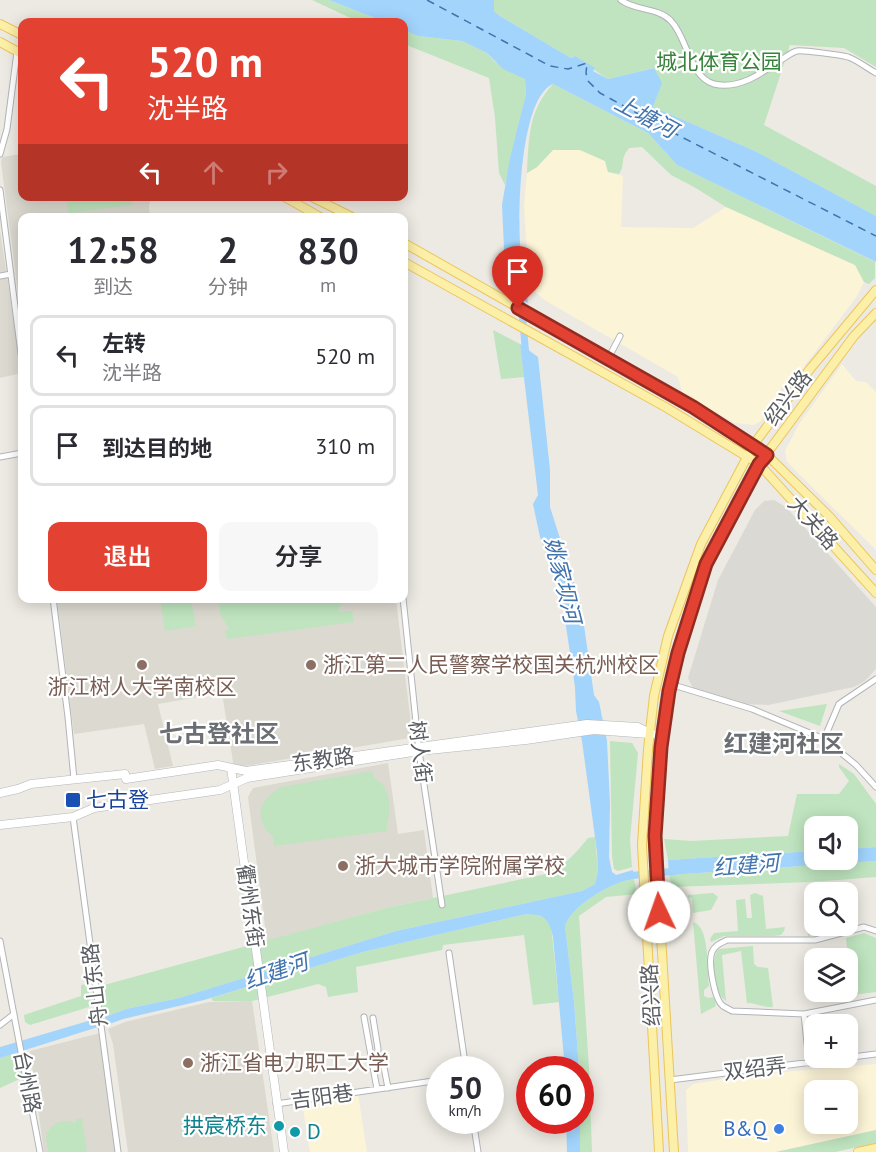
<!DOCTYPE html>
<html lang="zh">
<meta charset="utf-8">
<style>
body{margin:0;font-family:"PT Sans","Noto Sans SC",sans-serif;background:#f7f7f7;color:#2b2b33;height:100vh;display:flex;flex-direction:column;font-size:22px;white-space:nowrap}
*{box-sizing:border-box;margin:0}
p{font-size:20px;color:#7c7c81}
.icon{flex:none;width:33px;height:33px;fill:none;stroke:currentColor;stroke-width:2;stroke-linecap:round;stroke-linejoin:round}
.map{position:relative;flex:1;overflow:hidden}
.drawer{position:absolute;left:18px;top:213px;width:390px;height:390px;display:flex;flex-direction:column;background:#fff;border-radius:12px;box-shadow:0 3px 15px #0003}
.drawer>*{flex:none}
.top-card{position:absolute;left:18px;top:18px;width:390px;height:183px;border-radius:12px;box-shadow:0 3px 15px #0003;background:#e34232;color:#fff;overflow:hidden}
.tools{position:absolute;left:804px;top:816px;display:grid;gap:12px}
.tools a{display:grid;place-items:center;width:54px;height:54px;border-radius:12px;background:#fff;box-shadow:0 3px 15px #0003;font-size:30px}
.speed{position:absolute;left:426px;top:1056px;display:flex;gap:12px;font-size:30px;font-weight:700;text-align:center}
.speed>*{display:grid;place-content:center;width:78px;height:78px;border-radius:50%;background:#fff;box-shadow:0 3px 15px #0003;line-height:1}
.speed small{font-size:15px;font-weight:400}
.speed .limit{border:9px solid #d22;background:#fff;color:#111}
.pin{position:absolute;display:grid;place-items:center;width:51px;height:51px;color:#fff;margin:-62px -26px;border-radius:50% 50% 50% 0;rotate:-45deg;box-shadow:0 0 6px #0007}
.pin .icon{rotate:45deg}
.me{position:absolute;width:66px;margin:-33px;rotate:357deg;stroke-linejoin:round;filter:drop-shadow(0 0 4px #0008)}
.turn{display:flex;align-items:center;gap:21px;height:126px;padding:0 30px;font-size:27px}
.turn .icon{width:78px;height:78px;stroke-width:2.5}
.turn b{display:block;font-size:42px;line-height:51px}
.lanes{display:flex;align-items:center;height:57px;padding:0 30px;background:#0003;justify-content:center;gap:30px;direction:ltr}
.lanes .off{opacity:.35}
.eta{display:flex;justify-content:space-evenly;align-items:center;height:102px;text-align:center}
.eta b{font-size:36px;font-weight:600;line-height:42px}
.primary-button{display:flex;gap:12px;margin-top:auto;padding:12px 30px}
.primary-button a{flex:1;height:69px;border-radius:12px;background:#e34232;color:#fff;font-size:24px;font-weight:600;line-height:69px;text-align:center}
.primary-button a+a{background:#f7f7f7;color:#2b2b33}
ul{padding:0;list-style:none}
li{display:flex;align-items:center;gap:18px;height:81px;margin:0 12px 9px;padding:0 18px;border:3px solid #e1e1e2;border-radius:12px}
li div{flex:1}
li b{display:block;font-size:22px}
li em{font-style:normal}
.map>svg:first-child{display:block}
.commercial{fill:#fcf4d7;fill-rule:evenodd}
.industrial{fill:#dbd9d4}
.education{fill:#dcd9d0}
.green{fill:#bfe4bf}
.water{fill:#a2d4fc}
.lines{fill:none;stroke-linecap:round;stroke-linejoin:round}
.canal{stroke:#a2d4fc;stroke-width:7}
.ferry{stroke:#4174ad;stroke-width:1.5;stroke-dasharray:8 6;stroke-linecap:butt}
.street-casing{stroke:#b2b4b9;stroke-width:7}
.secondary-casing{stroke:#b3b6bc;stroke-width:9}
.primary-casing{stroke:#ecc55b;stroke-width:10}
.street{stroke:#fff;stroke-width:5}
.secondary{stroke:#fff;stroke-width:8}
.primary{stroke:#fcefa7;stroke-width:8}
.route-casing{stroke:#942b20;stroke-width:15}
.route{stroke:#e34232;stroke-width:10}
.education-dot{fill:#8d6e63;stroke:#fff;stroke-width:2}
.transit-dot{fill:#1a4fb4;stroke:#fff;stroke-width:2}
.culture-dot{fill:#0f9aa8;stroke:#fff;stroke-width:2}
.shop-dot{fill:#3f7fe0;stroke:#fff;stroke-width:2}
.labels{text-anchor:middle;stroke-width:4.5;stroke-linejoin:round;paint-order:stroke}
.park-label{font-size:21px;fill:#38833c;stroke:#fff}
.street-label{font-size:21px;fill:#5a5d62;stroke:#fff}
.education-label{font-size:21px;fill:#785e54;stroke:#fff;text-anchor:start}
.transit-label{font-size:21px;fill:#164399;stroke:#fff;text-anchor:start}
.culture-label{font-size:21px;fill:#0d838f;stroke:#fff;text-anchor:end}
.shop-label{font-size:21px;fill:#366cbe;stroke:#fff;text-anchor:end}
.water-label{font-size:22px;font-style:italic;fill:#4174ad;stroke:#fff}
.quarter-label{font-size:24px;font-weight:bold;fill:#6b6f74;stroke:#fff}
</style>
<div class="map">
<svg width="876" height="1152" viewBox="0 0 876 1152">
<rect width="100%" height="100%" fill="#eceae2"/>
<path class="commercial" d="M553,150H580L605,161L608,172L623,176L621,227L693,228L726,207L855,265L864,282L857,296L788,388L783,386L761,421L754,425L735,423L683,395L678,377L546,301L536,293L530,277L526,239L524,206L527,173L537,167Z
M842,364L856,381L866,382L876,392V550L796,471L787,461L785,451L799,424Z
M876,1064V1130L775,1152H688L686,1090L693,1084L749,1075ZM814,1090H848V1124H814Z
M358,1094L367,1152H310L302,1103Z"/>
<path class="industrial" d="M774,500L786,507L876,607V669L865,681L854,687L768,705L744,704L693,688L688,678L718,580L755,510L764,501Z"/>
<path class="education" d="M22,154V196L151,197L149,206L150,217L22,218V323L1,162L2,157Z
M0,231L22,373L0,378Z
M57,599H396L412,733L410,738L234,768L222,693L158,704L173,766L155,769L144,724L74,734Z
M388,763L398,834L424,830L433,898L386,908L267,941L248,797L253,788Z
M252,1001L274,1152H128L113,1044L108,1029L125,1022L209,1002Z
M100,1033L117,1152H44L30,1051Z"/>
<path class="green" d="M312,0H329L385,22H359Z
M481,0H876V67L844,48L790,45L764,125L876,186V216L755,151L653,107L661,84L653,68L608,79C596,72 587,63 575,56L571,58L500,16Z
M404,30L418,36L462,41L487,53L495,62L525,79L526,94L505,185L499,173L495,117L489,78L404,44Z
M553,84L648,133L677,165L875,262V278L869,284L864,282L855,265L726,207L694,187L671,175L642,147L629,148C619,160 626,164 619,174L608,172L605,161L580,150H553L537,167L527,173C529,138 528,111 553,84Z
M66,197H131L132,205L68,213Z
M493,330L520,344L524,377L501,379Z
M160,599H191L196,626L165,631Z
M219,599H343L338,612L352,611L354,622L227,639L225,630L229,629L220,614Z
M827,704L820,726L779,711Z
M610,741L632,743L638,753L630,840L632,867L618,871L614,869L612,856Z
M839,764L854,774L876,804V847L848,849V826H814V851L668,860L664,839L691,841L788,836L797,794H839L849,781L839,767Z
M372,771L374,778C387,785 390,796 389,812C389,819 386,823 387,831L274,846L273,837C253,819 258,800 281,787Z
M595,837L598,871L595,884L582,891L396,931L179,998L126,1009L105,1017L97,987L386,908L546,874C565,866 575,854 588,838Z
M876,861V877L811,882L672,887L669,875Z
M634,879L637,894L606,897L579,916L589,1068L592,1152H580V1070L579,1069L574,1002L565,926C572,905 613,881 634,879Z
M825,890L832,892H814V926H842L841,928L808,936L806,926L810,925L813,893Z
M713,893L718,897L711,910L693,913L692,898L688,897V895Z
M755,893L763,896L766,929L785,927L784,931L781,935L774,936H724L711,942L710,939L714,933L738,931L736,900L745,899L747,918H752L750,895Z
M536,914L548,920L551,925L559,1002L533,1005L524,935L443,945L442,950L356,967L358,992L328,997L326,987L318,984L252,1001H213L211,998L363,952L522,915Z
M693,922C710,926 707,971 709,986L704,990V996L708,998L714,997L716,1006L701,1014Z
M864,933L876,938V992L837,997L836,992H848V958H841L847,948L846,938Z
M753,946L754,964L758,967L768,968L773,1007C765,1008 756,1003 747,1003L741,951L722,955L726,1001C724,999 721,997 719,994C713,984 711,956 719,949Z
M87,984L91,1002L89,1007L30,1025L25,1022L24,1015L81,996V985Z
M21,1051L26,1076L0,1088V1058Z
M82,1118L87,1152H49C48,1148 46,1142 46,1138C48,1123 65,1117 76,1124V1119Z
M876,1130V1143L835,1152H776Z"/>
<path class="water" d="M329,0H494V11L500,16L571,58L575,56L595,68L593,71L608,79L654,68L662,83L653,107L755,151L876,216V262L677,165L648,133L553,84C520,98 518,211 520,243C522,263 526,283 528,303L506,291L502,205L510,158L526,94L525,79L503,69L487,53L462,41L418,36L404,30V22H385Z
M520,344L538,357L550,470V507L581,605L594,695L599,702L607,741L610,804L609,857L612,872L616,875L633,870L634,879C613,881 572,905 565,926L574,1002L579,1069H565L553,937C549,917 542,913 522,915L363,952L204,1000L123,1019L107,1025L105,1017L126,1009L179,998L396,931L582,891L595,884L598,871L597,852L582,741L576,711L575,687L562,599L540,537L533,504L538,495Z
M876,847V861L669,875L668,860L814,851V860H848V849Z
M95,1019L98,1027L0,1058V1047Z
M566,1121H580V1152H567Z"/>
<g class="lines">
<path class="canal" d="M520,290L526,356
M627,876L676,871"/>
<path class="ferry" d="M427,0L550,66L568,69L587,63L586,73L588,81L600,93L666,129L876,236"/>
<g class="street-casing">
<path id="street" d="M621,0C635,11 658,7 671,21C687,37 690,78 714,84C739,90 762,73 781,60C786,57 792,52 797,51C803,50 841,55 848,57C857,60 867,68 876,73
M0,154L7,129L17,52
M0,190L22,361
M0,276L11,274
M608,359L620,336
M0,457L22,453
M53,598L68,717L74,779
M403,598L419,751L442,905
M670,684L752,709L824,739L856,765L876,787
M824,739L839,704L876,679
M73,817L118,1152
M876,931L864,927L815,940H727C721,943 715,945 712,952C708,962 714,999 723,1006C726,1008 729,1009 732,1011L804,1014L876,1000
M0,941L40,1152
M449,953L466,1070
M804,1014L809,1063
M364,1017L377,1089
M373,1018L378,1049L377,1055L378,1059L383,1062L388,1088
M0,1025L14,1014
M670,1080L876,1054
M276,1104L440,1080
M473,1120L478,1152"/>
</g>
<g class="secondary-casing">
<path id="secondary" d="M231,768L284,1152
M0,793L18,789L31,784L125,774L126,779L218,765L246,771L587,724L638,727L648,732
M0,825L73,817L94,808L220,790L247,778L419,751L526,740L594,730L662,735"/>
</g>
<g class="primary-casing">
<path id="primary" d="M0,24L22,35
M0,42L22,54
M283,196L322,218
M310,196L354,218
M404,243L693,407L754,444L767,455L829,516L876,570
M404,262L667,408L759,464L876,593
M659,1152L642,845L648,749L654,696L668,636L701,544L754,444L810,369L876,290
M674,1152L655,836L661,747L669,691L678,653L706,565L759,464L854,336L876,313
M858,1152L876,1148"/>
</g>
<use href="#street" class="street"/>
<use href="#secondary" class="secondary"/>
<use href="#primary" class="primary"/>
</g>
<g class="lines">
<g class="route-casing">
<path id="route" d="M518,308L693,407L767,455L759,464L706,564L678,653L669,691L661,747L655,836L659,912"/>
</g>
<use href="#route" class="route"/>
</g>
<g class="education-dot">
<circle cx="142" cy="665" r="6"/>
<circle cx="311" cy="665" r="6"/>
<circle cx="343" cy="866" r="6"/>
<circle cx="188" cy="1063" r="6"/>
</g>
<rect class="transit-dot" x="65" y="792" width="16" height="16" rx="3"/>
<g class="culture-dot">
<circle cx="279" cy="1126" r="6"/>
<circle cx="295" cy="1132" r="6"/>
</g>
<circle class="shop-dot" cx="779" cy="1129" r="6"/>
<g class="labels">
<g class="park-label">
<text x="719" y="69">城北体育公园</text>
</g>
<g class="street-label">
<text transform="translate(788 398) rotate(-53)" y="7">绍兴路</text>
<text transform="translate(813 523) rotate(48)" y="7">大关路</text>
<text transform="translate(420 752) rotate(83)" y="7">树人街</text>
<text transform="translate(323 760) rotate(-8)" y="7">东教路</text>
<text transform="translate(250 906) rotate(82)" y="7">衢州东街</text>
<text transform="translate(95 985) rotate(-97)" y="7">舟山东路</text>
<text transform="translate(651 995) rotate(-93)" y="7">绍兴路</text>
<text transform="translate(755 1069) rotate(-7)" y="7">双绍弄</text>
<text transform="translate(27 1082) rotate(79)" y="7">台州路</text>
<text transform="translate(322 1097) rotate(-8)" y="7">吉阳巷</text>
</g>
<g class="education-label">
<text x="323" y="672">浙江第二人民警察学校国关杭州校区</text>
<text x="142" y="694" text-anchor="middle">浙江树人大学南校区</text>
<text x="355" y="873">浙大城市学院附属学校</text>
<text x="200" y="1070">浙江省电力职工大学</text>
</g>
<g class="transit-label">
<text x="86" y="807">七古登</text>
</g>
<g class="culture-label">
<text x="267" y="1133">拱宸桥东</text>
<text x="307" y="1139" text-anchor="start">D</text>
</g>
<g class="shop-label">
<text x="767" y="1136">B&amp;Q</text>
</g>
<g class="water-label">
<text transform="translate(646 116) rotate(28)" y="8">上塘河</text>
<text transform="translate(563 580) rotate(76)" y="8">姚家坝河</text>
<text transform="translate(746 865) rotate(-5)" y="8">红建河</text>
<text transform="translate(276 971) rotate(-19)" y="8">红建河</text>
</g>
<g class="quarter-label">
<text x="219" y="742">七古登社区</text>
<text x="784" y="752">红建河社区</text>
</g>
</g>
</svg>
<div class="tools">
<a><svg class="icon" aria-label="sound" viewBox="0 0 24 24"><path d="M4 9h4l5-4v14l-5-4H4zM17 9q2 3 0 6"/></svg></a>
<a><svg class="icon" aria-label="search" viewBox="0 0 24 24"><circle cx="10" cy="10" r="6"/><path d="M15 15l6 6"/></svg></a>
<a><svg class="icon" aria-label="layers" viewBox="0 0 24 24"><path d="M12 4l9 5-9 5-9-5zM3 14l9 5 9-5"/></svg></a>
<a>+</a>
<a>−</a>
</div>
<div class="speed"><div>50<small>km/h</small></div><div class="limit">60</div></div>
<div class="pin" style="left:518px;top:308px;background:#d93025"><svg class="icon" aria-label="arrive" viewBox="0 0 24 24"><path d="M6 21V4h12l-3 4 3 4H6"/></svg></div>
<svg class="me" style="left:659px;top:912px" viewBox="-20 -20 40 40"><circle r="19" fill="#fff"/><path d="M0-13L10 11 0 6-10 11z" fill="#e34232"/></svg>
<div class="top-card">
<div class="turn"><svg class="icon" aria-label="left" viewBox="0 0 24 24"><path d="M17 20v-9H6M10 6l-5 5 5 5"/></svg><div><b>520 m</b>沈半路</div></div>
<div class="lanes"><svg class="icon" aria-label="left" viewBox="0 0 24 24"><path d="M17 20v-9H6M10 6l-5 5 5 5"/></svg><svg class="icon off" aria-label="ahead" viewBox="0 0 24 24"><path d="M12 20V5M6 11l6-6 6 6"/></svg><svg class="icon off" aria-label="right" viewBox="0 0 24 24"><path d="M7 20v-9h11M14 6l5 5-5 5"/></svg></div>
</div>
<section class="drawer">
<div class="eta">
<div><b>12:58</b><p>到达</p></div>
<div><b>2</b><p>分钟</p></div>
<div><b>830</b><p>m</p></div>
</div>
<ul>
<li><svg class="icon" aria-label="left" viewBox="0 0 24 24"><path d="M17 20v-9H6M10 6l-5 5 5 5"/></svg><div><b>左转</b><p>沈半路</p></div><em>520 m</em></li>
<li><svg class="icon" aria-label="arrive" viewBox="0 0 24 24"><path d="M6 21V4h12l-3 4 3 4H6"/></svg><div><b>到达目的地</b></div><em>310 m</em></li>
</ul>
<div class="primary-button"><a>退出</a><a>分享</a></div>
</section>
</div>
